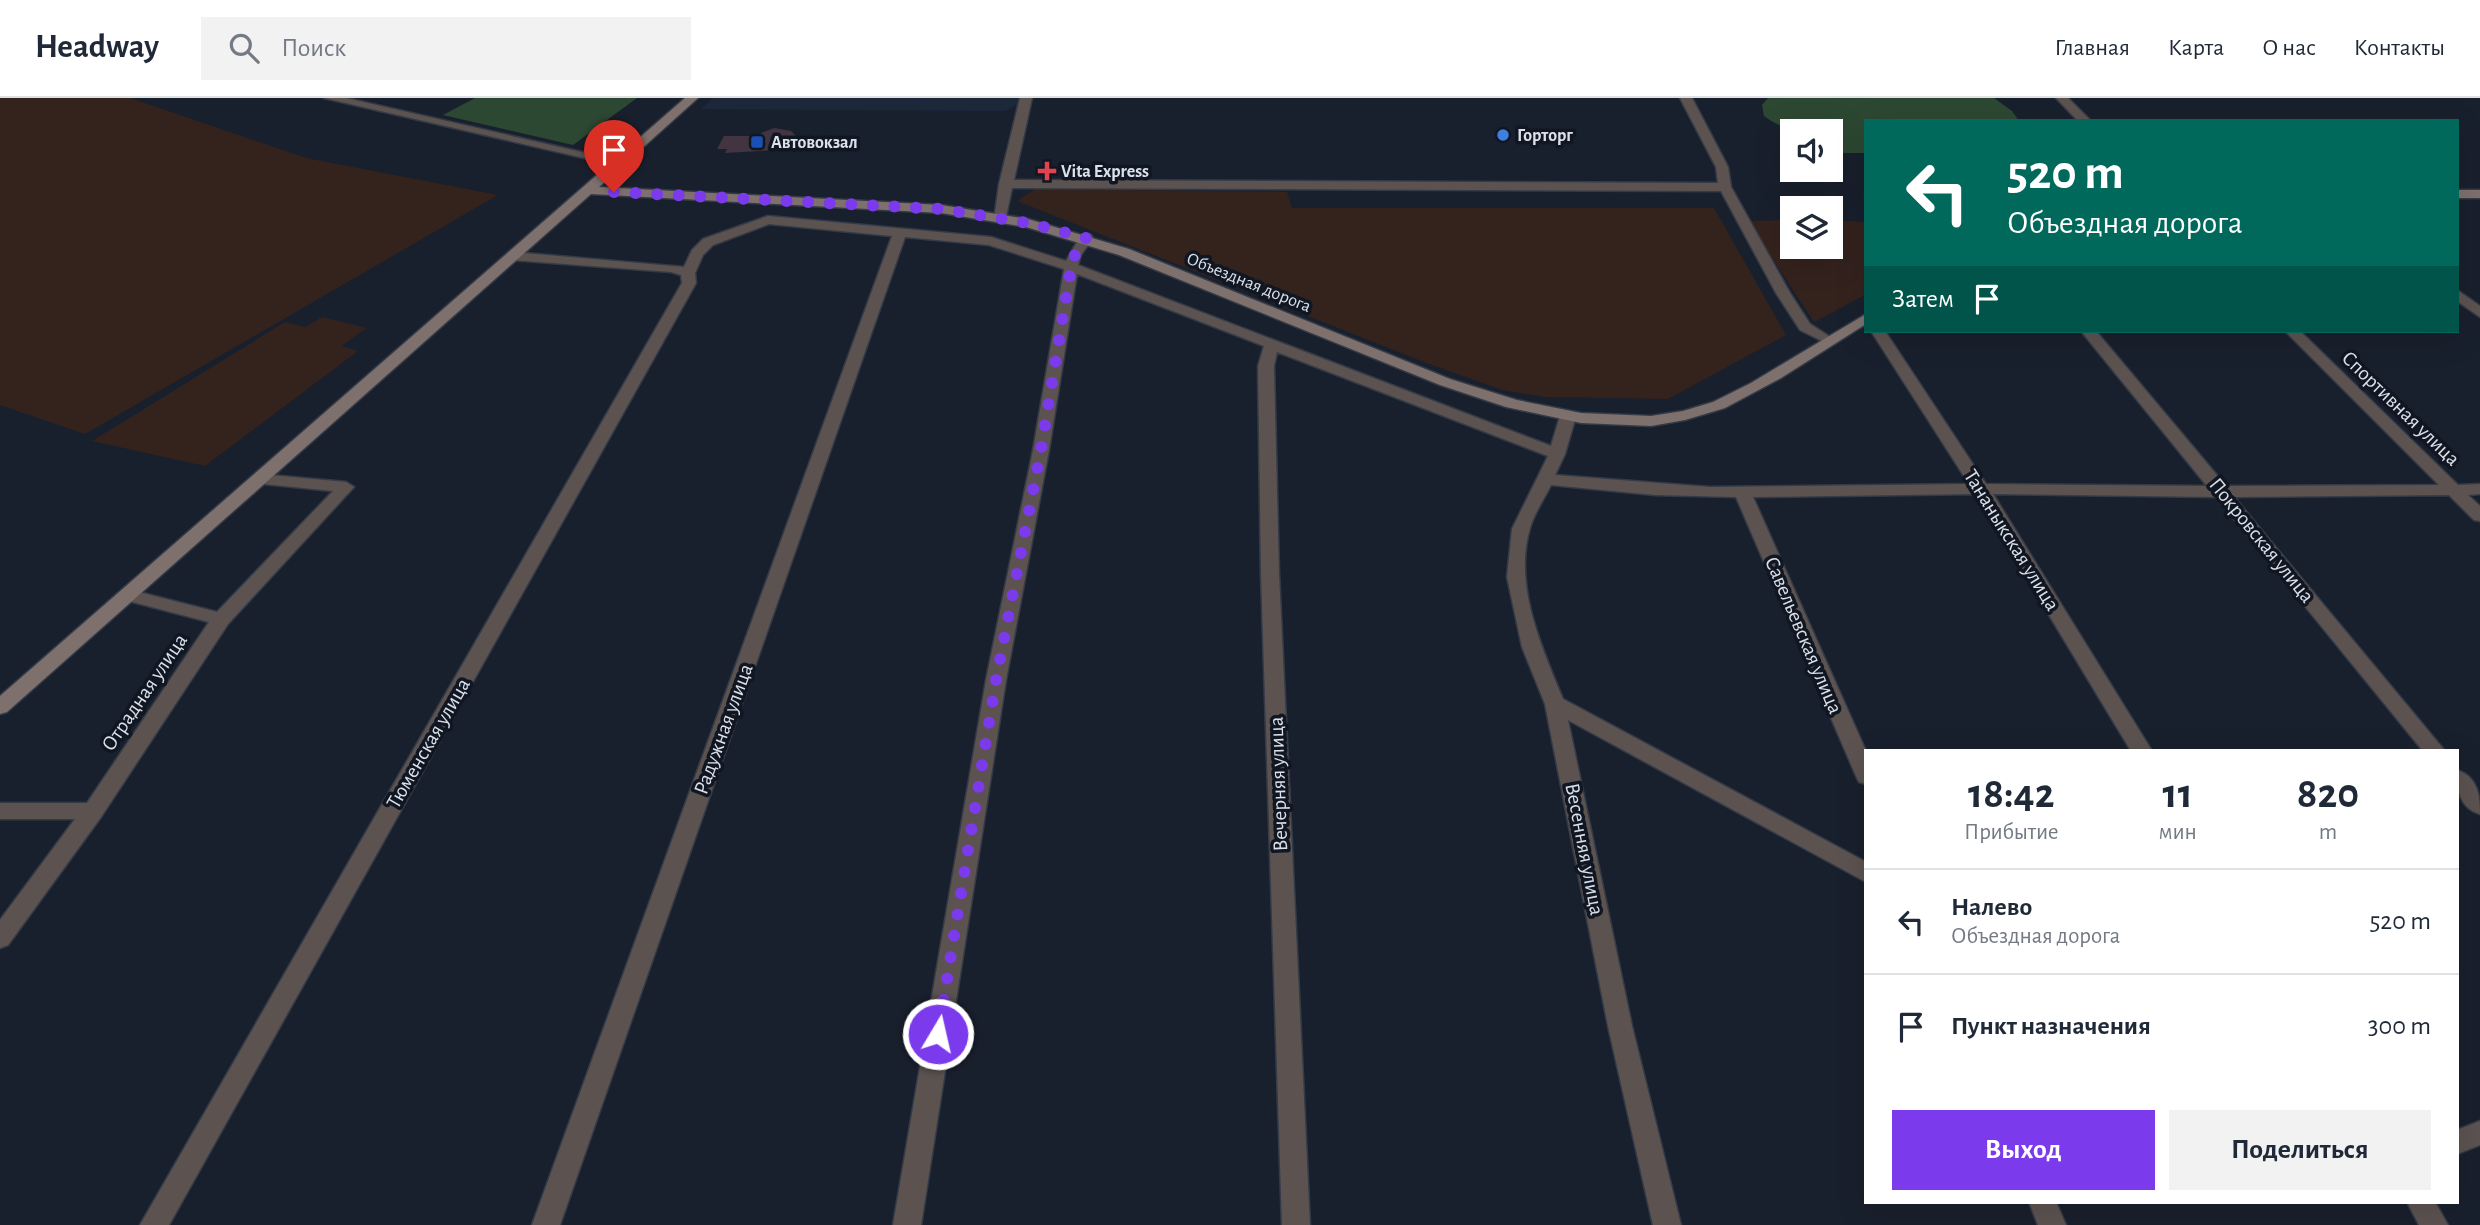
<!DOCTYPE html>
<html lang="ru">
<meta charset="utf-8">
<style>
body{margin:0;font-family:"Alegreya Sans",sans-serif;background:#f2f2f3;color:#1f2937;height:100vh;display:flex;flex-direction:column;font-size:26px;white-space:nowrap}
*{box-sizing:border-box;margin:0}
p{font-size:23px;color:#747a83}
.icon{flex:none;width:38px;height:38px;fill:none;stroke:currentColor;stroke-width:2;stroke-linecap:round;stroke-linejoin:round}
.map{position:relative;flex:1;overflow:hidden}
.panel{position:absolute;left:1864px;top:651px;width:595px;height:455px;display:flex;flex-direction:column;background:#fff;border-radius:0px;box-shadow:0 7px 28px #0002}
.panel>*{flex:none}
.top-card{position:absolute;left:1864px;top:21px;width:595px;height:214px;border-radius:0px;box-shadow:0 7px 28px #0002;background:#00695c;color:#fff;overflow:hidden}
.tools{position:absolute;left:1780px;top:21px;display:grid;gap:14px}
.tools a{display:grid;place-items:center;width:63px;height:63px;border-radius:0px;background:#fff;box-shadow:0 7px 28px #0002;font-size:35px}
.pin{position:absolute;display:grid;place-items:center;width:60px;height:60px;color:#fff;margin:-72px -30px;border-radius:50% 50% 50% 0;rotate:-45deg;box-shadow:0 0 7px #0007}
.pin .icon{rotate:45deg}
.me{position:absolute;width:77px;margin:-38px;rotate:9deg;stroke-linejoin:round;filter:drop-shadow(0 0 5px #0008)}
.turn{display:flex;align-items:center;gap:24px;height:147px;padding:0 28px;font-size:32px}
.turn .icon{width:91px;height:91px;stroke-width:2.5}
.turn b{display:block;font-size:49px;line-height:60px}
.then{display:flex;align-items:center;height:66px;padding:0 28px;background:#0003;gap:14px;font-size:26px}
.eta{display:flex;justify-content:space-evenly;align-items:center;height:119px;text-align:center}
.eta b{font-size:42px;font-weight:700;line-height:49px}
.cta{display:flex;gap:14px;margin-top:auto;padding:14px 28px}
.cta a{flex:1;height:80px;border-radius:0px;background:#7c3aed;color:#fff;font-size:28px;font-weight:700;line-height:80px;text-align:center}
.cta a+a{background:#f2f2f3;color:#1f2937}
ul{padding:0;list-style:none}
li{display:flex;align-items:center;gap:21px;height:105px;padding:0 28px;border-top:2px solid #e0e1e3}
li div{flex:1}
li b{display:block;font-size:26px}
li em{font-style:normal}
header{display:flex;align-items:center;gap:42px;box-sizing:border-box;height:98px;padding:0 35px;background:#fff;border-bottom:2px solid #e0e1e3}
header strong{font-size:33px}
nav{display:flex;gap:38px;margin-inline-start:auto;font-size:24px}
.search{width:490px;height:63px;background:#f2f2f3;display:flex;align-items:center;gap:18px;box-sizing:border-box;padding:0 24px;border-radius:0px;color:#747a83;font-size:26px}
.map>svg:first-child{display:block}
.industrial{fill:#34221d}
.built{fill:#1d273a}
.green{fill:#2d4832}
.building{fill:#423541}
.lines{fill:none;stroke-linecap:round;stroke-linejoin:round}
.minor-casing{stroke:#343b47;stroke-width:3}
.tertiary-casing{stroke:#343b47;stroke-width:3}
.secondary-casing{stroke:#343b47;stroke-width:3}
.minor{fill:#5c5351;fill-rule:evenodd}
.tertiary{fill:#5c5351;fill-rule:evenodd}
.secondary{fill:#7e706d;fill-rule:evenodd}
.route{stroke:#7c3aed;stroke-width:12;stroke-dasharray:0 21.6}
.shop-dot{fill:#3f7fe0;stroke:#101723;stroke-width:2.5}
.transit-dot{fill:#1a4fb4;stroke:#101723;stroke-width:2.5}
.health-dot{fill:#e0444e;stroke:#101723;stroke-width:2.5}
.labels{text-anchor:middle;stroke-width:7;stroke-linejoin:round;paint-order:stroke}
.far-poi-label{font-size:18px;font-weight:bold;fill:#dbe0e9;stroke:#101723;text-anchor:start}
.far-street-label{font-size:18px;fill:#dbe0e9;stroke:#101723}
.street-label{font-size:21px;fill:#dbe0e9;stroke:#101723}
</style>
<header>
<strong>Headway</strong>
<div class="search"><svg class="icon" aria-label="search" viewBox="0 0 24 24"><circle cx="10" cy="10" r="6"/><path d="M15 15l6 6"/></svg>Поиск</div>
<nav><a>Главная</a><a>Карта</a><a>О нас</a><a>Контакты</a></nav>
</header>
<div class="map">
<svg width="2480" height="1127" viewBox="0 0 2480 1127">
<rect width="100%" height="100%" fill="#19202d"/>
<path class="industrial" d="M0,0H130L306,60L498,97L85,336L0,307Z
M1035,91L1287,94L1292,110H1714L1786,237L1668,301L1546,299L1502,292L1424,264L1017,103Z
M1792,122V149H1830L1831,122L1865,124V197L1814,224L1748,123Z
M322,219L367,230L341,248L358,253L205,368L92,343L285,224L305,229Z"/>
<path class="built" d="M713,0H1019L1017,7L1005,13L701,11Z"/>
<path class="green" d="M475,0H637L573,47L443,17Z
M1768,0H1994L2012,13L2019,23H1866L1865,55H1831L1830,33C1803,33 1787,35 1764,18L1762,7Z"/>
<path class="building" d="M774,30L791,33L797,39L791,51L725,55L727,51H717L724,38H754Z"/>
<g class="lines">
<g class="minor-casing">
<path id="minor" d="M1020,0H1032L1014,82L1718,85L1716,69L1680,0H1692L1728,69L1731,89L1790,195L1810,226L1835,242L1828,246L1800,232L1776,195L1721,93L1012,90L1006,119L994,122L999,86Z
M2056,0H2068L2091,23H2078Z
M768,118L991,139L1066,163L1081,137H1091L1093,140L1081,157L1078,167L1551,348L1560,318L1562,315H1574L1576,318L1565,356L1555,377L1710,389L1969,386L1871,233H1885L1986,386L2207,388L2081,233H2096L2226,388L2439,387L2285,233H2300L2458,387L2480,386V396L2468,397L2480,408V423L2474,422L2449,397L2234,399L2445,653H2423L2216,399L1993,396L2152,653H2131L1976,396L1753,399L1866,653V686L1859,684L1856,678L1736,399L1655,397L1551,387C1544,401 1534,416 1530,430C1513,487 1542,550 1563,601L1866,764V784L1568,622L1632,928L1681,1127H1653L1608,928L1545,606L1522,549L1507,479L1512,431L1548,358L1277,254L1274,268L1279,476L1310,1127H1282L1261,476L1258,268L1264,248L1077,176L1049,352L1006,582L921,1127H893L986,582L1033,352L1064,171L989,147L905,139L560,1127H532L892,138L769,126L713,147L703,157L695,175L696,185L169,1127H140L682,185L681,177L671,174L512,162L505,158L512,154L684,169L692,152L703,141Z
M2457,192L2480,208V219L2457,203Z
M259,376L346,384L354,389L228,526L101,719L8,847L0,850V822L75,721H0V705H87L209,524L121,501L118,497L121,493L127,491L217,514L333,393L253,385L251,381Z
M2457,672C2478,679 2480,698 2480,716C2459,710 2457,691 2457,672Z
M2480,1023V1047L2457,1056V1032Z
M2029,1104H2056L2066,1127H2038Z
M2407,1104H2435L2448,1127H2419Z"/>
</g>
<g class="tertiary-casing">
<path id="tertiary" d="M324,0H346L625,64L619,68Z"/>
</g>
<g class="secondary-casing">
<path id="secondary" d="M685,0H698L599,89L941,107L1028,121L1129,151L1450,281L1517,302L1581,315L1651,318L1683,313L1713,304L1751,285L1866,216V226L1781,280L1725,310L1685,322L1651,328L1581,325L1506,309L1440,287L1119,157L1026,129L941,115L591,96L7,614L0,616V598Z
M2457,92H2480V100H2457Z"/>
</g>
<use href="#minor" class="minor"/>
<use href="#tertiary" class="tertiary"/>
<use href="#secondary" class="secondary"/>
</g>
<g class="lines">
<path class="route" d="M614,94L941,111L1028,125L1086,140L1078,148L1071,169L1041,352L996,582L938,936"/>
</g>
<circle class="shop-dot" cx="1503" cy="37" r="7"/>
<rect class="transit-dot" x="750" y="37" width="14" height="14" rx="3.5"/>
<path class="health-dot" d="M1043.5 62.5h7v7h7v7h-7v7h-7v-7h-7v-7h7z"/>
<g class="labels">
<g class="far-poi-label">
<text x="1517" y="43">Горторг</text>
<text x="771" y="50">Автовокзал</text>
<text x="1061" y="79">Vita Express</text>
</g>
<g class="far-street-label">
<text transform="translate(1249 184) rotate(22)" y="6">Объездная дорога</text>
</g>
<g class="street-label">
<text transform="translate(2401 310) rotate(44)" y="7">Спортивная улица</text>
<text transform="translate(2012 442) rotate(58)" y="7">Тананыкская улица</text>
<text transform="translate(2262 442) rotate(51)" y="7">Покровская улица</text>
<text transform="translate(1804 537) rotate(67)" y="7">Савельевская улица</text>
<text transform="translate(144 594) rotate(-56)" y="7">Отрадная улица</text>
<text transform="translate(723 631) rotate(-70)" y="7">Радужная улица</text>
<text transform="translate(428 645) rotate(-60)" y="7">Тюменская улица</text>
<text transform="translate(1278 686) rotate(-92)" y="7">Вечерняя улица</text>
<text transform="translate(1585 751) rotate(79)" y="7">Весенняя улица</text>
</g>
</g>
</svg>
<div class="tools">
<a><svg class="icon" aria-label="sound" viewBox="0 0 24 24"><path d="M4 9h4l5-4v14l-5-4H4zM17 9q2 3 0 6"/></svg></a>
<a><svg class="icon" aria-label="layers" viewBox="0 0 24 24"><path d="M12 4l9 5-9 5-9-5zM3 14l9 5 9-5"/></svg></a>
</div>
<div class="pin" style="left:614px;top:94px;background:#d93025"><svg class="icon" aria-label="arrive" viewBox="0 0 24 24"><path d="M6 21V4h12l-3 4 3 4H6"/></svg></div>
<svg class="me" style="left:938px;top:936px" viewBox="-20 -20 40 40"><circle r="17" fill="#7c3aed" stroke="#fff" stroke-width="3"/><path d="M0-11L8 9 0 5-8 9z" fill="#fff"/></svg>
<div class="top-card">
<div class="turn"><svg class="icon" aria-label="left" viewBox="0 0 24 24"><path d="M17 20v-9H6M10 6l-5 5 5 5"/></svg><div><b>520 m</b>Объездная дорога</div></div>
<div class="then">Затем<svg class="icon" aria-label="arrive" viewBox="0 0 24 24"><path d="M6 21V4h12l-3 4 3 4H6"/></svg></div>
</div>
<section class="panel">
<div class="eta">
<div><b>18:42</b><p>Прибытие</p></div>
<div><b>11</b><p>мин</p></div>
<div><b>820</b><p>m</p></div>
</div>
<ul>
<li><svg class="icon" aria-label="left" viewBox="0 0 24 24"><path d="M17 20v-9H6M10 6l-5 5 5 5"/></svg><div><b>Налево</b><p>Объездная дорога</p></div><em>520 m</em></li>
<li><svg class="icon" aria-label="arrive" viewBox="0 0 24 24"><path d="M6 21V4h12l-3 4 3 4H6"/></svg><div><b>Пункт назначения</b></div><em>300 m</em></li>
</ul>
<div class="cta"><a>Выход</a><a>Поделиться</a></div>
</section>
</div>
